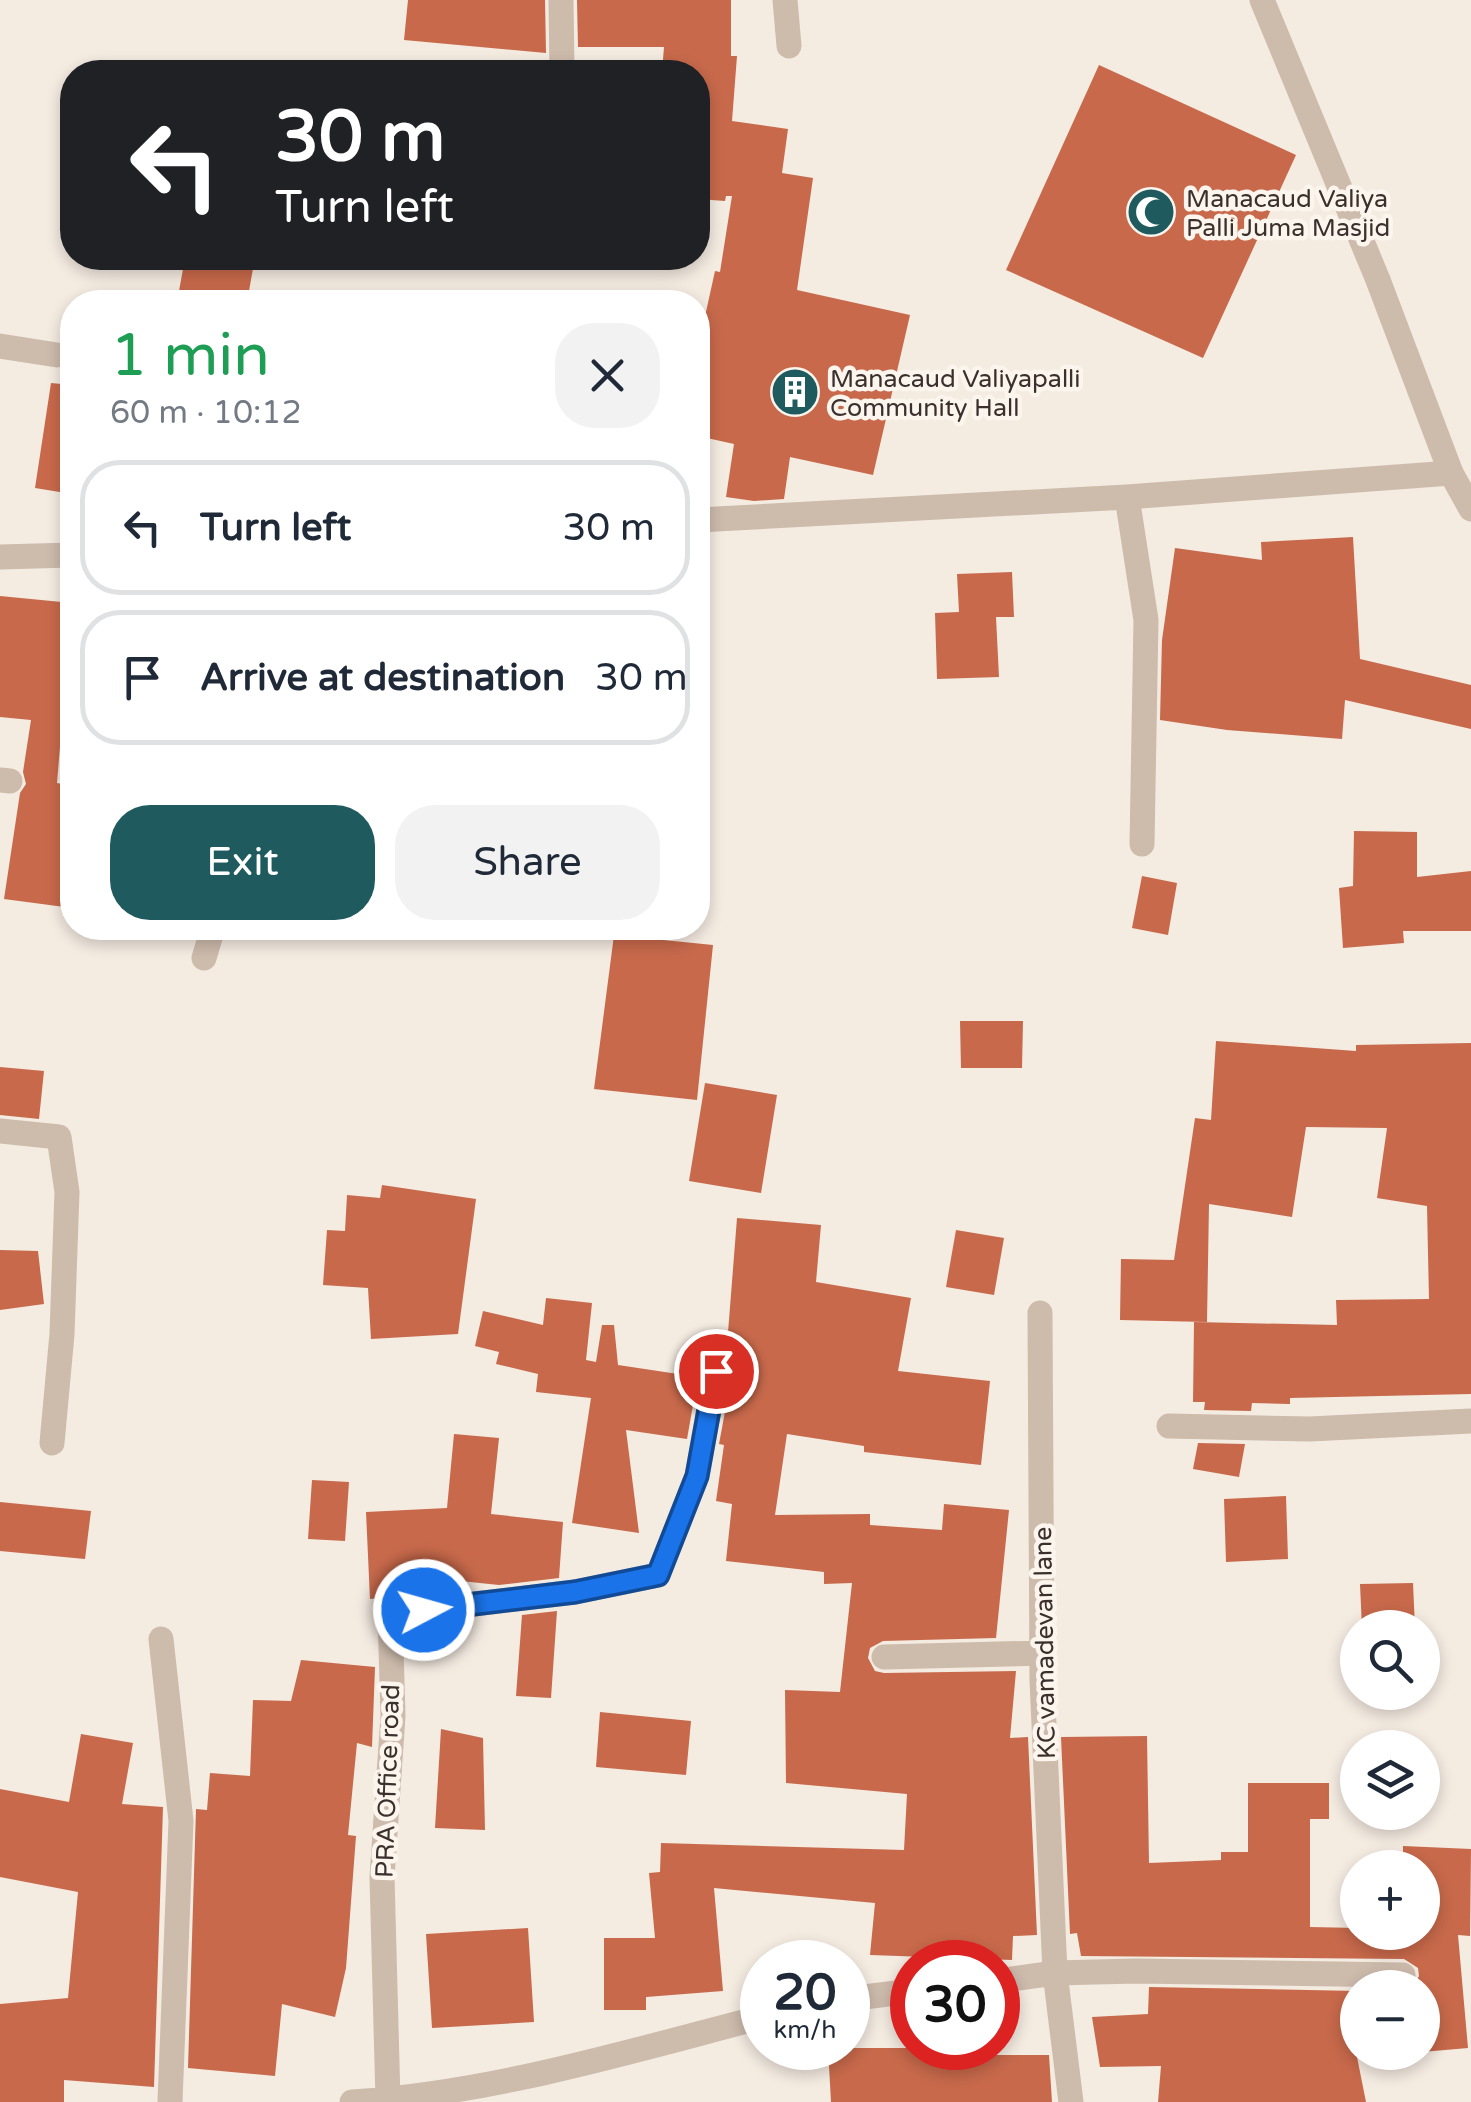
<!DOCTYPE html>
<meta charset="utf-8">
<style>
body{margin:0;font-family:"Varela Round",sans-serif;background:#f2f2f3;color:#1f2937;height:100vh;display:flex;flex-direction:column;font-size:38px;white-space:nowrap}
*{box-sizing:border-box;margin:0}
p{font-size:32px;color:#747a83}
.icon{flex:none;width:55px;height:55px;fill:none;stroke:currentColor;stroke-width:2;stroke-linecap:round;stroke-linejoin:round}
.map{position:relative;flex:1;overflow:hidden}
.sheet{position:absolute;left:60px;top:290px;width:650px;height:650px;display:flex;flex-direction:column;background:#fff;border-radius:40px;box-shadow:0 5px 15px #0003}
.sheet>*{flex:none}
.hud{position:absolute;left:60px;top:60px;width:650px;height:210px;border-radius:40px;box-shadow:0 5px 15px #0003;background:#202124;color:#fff;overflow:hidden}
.controls{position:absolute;left:1340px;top:1610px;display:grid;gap:20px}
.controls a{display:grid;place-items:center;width:100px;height:100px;border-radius:50%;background:#fff;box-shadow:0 5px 15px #0003;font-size:50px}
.speed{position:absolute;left:740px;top:1940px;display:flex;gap:20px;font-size:50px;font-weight:700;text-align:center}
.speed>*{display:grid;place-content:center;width:130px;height:130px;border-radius:50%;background:#fff;box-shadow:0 5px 15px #0003;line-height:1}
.speed small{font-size:25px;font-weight:400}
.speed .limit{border:15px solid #d22;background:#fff;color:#111}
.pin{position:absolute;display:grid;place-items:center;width:85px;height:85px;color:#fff;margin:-42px;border:5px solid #fff;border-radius:50%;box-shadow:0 2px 10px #0007}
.me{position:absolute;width:110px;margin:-55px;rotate:84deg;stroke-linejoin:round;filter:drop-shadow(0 0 8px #0008)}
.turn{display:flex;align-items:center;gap:35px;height:210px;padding:0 50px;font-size:45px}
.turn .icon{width:130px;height:130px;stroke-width:2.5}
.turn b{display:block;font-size:70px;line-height:85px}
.round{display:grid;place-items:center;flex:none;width:105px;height:105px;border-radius:40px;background:#f2f2f3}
.overview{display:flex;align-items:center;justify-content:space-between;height:170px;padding:0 50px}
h1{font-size:60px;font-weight:600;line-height:75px;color:#1e9e55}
.action{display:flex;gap:20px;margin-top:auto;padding:20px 50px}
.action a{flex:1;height:115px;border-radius:40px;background:#1f5a5e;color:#fff;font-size:40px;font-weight:600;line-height:115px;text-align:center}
.action a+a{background:#f2f2f3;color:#1f2937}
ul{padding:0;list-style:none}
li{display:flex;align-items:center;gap:30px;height:135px;margin:0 20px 15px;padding:0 30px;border:5px solid #e0e1e3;border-radius:40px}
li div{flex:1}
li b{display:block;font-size:38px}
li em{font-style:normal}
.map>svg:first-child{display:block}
.building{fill:#c8694b}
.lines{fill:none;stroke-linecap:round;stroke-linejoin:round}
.minor{stroke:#cdbbac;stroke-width:25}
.tertiary{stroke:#cdbbac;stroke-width:25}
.route-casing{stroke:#114b97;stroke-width:25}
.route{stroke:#1a73e8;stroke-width:18}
.labels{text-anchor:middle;stroke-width:9;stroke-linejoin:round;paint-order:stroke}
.poi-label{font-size:25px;fill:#3b302b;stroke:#fbf5ee;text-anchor:start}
.street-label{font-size:25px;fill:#3b302b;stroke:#fbf5ee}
</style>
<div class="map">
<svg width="1471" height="2102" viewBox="0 0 1471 2102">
<rect width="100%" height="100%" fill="#f4ebe1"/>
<path class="building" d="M408,0H545L546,53L404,40Z
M577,0H731V56H737L732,121L788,129L782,173L813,178L797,290L910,315L873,475L790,457L784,499L754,501L726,497L734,444L698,436V348L715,271L720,272L732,196H726L725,201L698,199V72H662L664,47H578Z
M1099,65L1296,155L1203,358L1006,270Z
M185,258H222L254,263L247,302H177Z
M51,383L72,385V494L35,488Z
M1353,537L1360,659L1471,685V729L1345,700L1342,739L1227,730L1160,720L1162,640L1175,548L1262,560L1261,542Z
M1012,572L1014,617H996L999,677L937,679L935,613L959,612L957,574Z
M0,596L72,603L57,783L72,786V908L4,899L20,793L26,784L23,772L31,720L0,717Z
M1354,831L1417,832V877L1471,871V931H1403L1404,943L1343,948L1339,888L1353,886Z
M1142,876L1177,883L1168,935L1132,928Z
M614,935L713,945L697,1100L594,1089Z
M960,1021H1023L1022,1068H961Z
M1216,1041L1356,1051V1045L1471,1043V1394L1290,1398V1404L1252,1403L1251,1411L1204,1410L1205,1402H1193L1194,1322L1337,1325L1336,1300L1429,1299L1427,1206L1377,1198L1387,1128L1306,1127L1292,1217L1209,1204L1207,1322L1120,1320L1121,1259L1174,1260L1195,1118L1211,1120Z
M0,1067L44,1071L39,1119L0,1115Z
M705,1083L777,1095L761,1193L689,1181Z
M382,1185L476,1199L458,1334L371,1339L368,1288L323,1285L327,1230L345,1231L347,1195L380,1198Z
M737,1218L821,1225L816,1282L911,1298L898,1371L990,1381L981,1465L864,1452V1446L787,1434L775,1515L870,1514V1525L942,1530L944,1504L1009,1510L996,1638L883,1641L870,1648L868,1658L875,1671L884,1673L1016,1671L1010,1738L1028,1737L1037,1935L1013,1936L1012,1960L870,1955L875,1903L714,1888L723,1991L646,1997V2010H604V1938H655L649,1873L660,1872L661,1843L904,1850L907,1794L786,1783L785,1690L840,1692L852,1583L824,1584V1572L726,1561L732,1504L716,1501L724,1445L719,1444L732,1374L726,1358Z
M956,1230L1004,1238L994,1295L946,1287Z
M0,1250L38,1251L44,1304L0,1310Z
M546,1298L592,1303L586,1360L596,1362L602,1325H614L618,1365L698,1377L687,1439L626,1430L639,1533L572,1523L591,1398L536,1392L538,1374L496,1364L499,1352L475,1346L483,1311L543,1325Z
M454,1434L499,1438L491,1514L563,1522L559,1578L499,1585L422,1577L423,1594L370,1599L366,1512L447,1508Z
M1198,1443L1245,1444L1239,1477L1193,1469Z
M312,1480L349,1482L345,1541L308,1539Z
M1286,1496L1288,1559L1226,1562L1224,1499Z
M0,1502L91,1511L85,1559L0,1551Z
M1413,1583L1415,1628H1362L1360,1584Z
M557,1611L551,1698L516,1696L522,1615Z
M301,1660L375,1667L372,1747L357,1743L348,1835L356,1836L346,1968L335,2017L282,2004L275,2076L188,2068L196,1809L207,1810L210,1773L250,1776L253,1700L291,1701Z
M600,1712L691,1721L686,1775L596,1767Z
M441,1729L483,1738L485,1830L435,1828Z
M81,1734L133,1743L122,1804L163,1807L154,2087L64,2080V2102H0V2004L68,1998L78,1892L0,1877V1789L69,1802Z
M1147,1736L1149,1863L1221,1860V1852H1248V1783H1329V1819H1310V1927L1358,1928V1932H1422V1868H1403V1846L1471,1849L1470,1936L1458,1935L1468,2048L1422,2052V1988H1413L1419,1976L1418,1968L1404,1959L1081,1956L1077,1933L1070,1934L1061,1737Z
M528,1928L534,2022L432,2028L426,1934Z
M1149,1987L1358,1991V2052H1412L1357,2057L1366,2102H1158L1161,2066L1100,2067L1092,2017L1148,2014Z
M828,2048H972V2055H1049L1052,2102H831Z"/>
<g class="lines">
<path class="minor" d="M561,0L562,72
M785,0L789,46
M0,346L57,355
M1127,497L1146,620L1142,844
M698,520L1127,497L1451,473
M0,557L72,555
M0,780L10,781
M204,958L213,928
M0,1131L59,1137L67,1192L62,1334L52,1443
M1040,1313L1042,1680L1055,1973L1136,1971L1403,1975
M1169,1426L1310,1429L1471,1421
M161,1639L181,1821L170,2102
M884,1657L1043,1653
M998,1981L1055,1973L1071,2102
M848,1999L912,1991
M388,2100L382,1877L393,1716L390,1614L575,1592L658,1575L697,1476L716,1371
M352,2102C492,2093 627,2052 762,2017"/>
<path class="tertiary" d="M1262,0L1378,280L1451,473L1471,509"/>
</g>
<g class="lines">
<g class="route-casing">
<path id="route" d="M424,1610L575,1592L658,1575L697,1476L716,1371"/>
</g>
<use href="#route" class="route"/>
</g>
<defs>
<g id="mosque-disc" transform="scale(2.5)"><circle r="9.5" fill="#1f5a5e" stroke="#fbf5ee"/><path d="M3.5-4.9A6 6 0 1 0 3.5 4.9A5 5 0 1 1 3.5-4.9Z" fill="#fff"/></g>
<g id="building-disc" transform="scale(2.5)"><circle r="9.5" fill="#1f5a5e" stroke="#fbf5ee"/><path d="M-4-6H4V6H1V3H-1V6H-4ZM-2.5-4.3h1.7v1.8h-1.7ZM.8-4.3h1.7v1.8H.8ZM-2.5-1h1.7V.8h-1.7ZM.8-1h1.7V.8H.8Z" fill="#fff"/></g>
</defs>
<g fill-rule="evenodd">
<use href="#mosque-disc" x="1151" y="212"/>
<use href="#building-disc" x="795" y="392"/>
</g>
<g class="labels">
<g class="poi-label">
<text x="1186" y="207">Manacaud Valiya<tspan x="1186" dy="29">Palli Juma Masjid</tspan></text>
<text x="830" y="387">Manacaud Valiyapalli<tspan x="830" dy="29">Community Hall</tspan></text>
</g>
<g class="street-label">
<text transform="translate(1044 1643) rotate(-91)" y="9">KC vamadevan lane</text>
<text transform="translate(387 1781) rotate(-88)" y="9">PRA Office road</text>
</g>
</g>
</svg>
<div class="controls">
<a><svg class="icon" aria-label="search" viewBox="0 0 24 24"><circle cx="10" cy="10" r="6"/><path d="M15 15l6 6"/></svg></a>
<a><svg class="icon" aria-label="layers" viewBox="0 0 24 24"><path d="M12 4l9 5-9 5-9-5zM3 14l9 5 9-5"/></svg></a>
<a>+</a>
<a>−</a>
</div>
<div class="speed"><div>20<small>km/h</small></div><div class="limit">30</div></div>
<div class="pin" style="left:716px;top:1371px;background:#d93025"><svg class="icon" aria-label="arrive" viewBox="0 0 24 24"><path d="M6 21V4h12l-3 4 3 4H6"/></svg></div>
<svg class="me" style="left:424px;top:1610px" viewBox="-20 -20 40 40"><circle r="17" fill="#1a73e8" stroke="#fff" stroke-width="3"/><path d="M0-11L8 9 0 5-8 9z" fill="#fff"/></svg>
<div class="hud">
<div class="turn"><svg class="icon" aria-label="left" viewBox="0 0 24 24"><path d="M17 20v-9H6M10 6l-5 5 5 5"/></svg><div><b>30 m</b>Turn left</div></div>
</div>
<section class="sheet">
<div class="overview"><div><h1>1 min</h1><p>60 m · 10:12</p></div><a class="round"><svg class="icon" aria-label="close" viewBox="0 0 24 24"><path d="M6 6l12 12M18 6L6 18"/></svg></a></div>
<ul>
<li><svg class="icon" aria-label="left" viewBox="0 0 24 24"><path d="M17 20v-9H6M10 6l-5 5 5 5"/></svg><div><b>Turn left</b></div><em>30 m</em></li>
<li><svg class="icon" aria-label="arrive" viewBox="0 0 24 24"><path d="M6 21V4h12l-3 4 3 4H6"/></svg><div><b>Arrive at destination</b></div><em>30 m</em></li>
</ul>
<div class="action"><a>Exit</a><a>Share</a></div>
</section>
</div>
